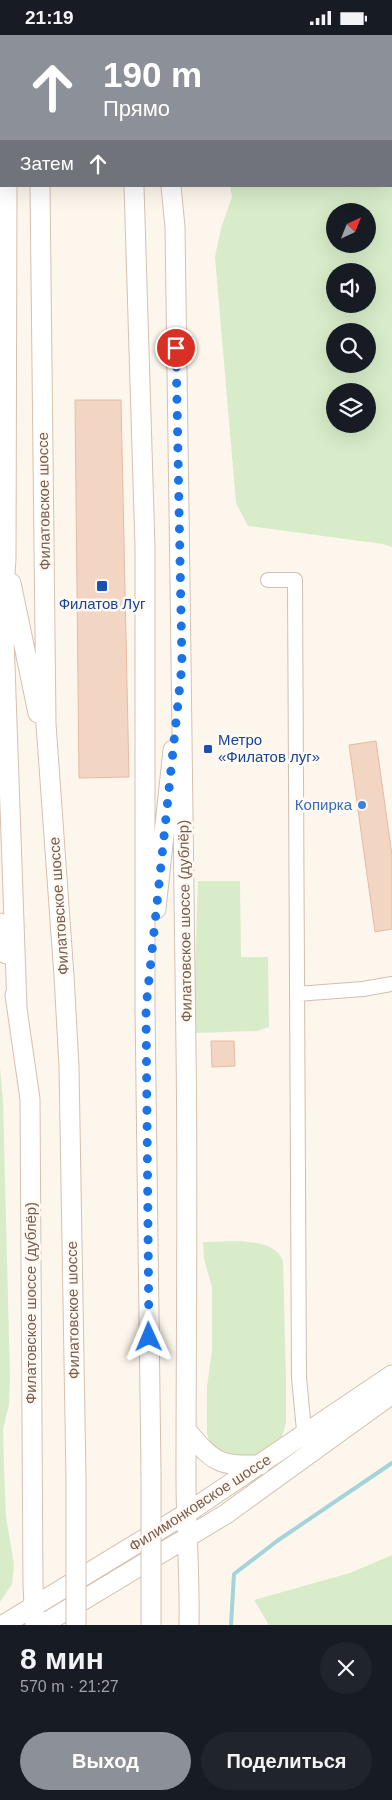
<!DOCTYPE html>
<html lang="ru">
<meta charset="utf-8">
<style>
body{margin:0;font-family:Arial,sans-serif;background:#20242c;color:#f1f3f6;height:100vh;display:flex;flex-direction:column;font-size:19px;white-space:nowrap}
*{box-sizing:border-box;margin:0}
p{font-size:16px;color:#9ea1a6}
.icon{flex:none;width:28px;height:28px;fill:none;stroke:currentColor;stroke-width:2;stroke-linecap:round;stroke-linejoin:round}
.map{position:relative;height:1590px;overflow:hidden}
.side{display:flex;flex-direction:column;background:#171b24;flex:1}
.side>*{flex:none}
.top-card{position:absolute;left:0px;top:0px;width:392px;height:152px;box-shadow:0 5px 20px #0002;background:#8c9099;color:#fff;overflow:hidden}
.needle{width:32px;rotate:43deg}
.fabs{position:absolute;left:326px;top:168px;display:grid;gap:10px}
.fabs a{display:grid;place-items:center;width:50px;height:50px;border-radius:50%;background:#171b24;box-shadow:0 5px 20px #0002;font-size:25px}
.pin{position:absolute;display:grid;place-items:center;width:42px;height:42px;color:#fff;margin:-21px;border:2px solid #fff;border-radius:50%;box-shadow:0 1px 5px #0007}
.me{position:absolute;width:55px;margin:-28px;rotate:359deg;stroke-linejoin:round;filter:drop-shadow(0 0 4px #0008)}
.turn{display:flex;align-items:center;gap:18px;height:105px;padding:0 20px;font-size:22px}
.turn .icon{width:65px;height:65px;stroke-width:2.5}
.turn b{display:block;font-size:35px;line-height:42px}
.then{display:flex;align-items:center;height:48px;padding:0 20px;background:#0003;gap:10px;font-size:19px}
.round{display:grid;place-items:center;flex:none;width:52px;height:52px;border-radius:26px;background:#20242c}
.headline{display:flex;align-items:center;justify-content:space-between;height:85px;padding:0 20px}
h1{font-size:30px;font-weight:600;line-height:38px}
.button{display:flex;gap:10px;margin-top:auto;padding:10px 20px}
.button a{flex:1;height:58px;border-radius:30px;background:#8c9099;color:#fff;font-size:20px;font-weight:600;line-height:58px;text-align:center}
.button a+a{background:#20242c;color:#f1f3f6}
.status{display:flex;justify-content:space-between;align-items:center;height:35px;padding:0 25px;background:#171b24;direction:ltr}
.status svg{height:14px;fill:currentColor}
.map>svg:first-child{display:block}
.green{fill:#d8ecc9;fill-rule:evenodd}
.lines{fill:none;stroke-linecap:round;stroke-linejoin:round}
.stream{stroke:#a5d3da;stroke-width:4}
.building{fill:#f3d5c3;stroke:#e6bba3}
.secondary-tunnel{stroke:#dcd0c4;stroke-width:19;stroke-dasharray:19 9;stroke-linecap:butt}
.street-casing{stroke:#d1beb0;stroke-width:16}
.secondary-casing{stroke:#d6c0b0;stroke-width:21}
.street{stroke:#fff;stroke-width:14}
.secondary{stroke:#fff;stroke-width:19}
.secondary-bridge-casing{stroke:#d6c0b0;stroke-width:21;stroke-linecap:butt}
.secondary-bridge{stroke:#fff;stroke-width:19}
.route{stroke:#1a73e8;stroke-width:9;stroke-dasharray:0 16.2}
.transit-dot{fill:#1a4fb4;stroke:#fffaf3;stroke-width:2}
.shop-dot{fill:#3f7fe0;stroke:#fffaf3;stroke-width:2}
.labels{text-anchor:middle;stroke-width:5;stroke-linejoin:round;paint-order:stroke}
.street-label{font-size:15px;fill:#7a5c4d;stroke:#fffaf3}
.transit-label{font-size:15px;fill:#164399;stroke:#fffaf3}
.shop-label{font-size:15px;fill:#366cbe;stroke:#fffaf3;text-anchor:end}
</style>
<div class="status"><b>21:19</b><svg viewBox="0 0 49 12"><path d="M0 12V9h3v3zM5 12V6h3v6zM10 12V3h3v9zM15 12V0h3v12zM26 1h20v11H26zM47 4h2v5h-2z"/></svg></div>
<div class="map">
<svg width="392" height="1590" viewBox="0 0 392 1590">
<rect width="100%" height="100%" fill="#fdf6ec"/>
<path class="green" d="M273,0H392V512L383,509L248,491L236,468L215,222L221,193L232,162L230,151H391V1H273ZM368,176V209H335V176ZM335,236H368V269H335ZM368,296V329H335V296ZM368,356V389H335V356Z
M198,846H240L241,922H268L269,992L257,996L193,998Z
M0,1032L3,1066L10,1342L9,1370L3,1394L4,1432L6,1482L14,1529L12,1549L0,1567Z
M203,1207C225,1207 274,1200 283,1226L286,1344V1387L284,1396L281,1403L266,1415L253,1420L244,1422L220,1418L209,1406L207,1398V1352L212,1315V1252L204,1224Z
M392,1520V1590H269L254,1565L350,1538Z"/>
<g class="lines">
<path class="stream" d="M231,1590L234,1539L277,1506L392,1428"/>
</g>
<path class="building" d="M75,365H121L129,742L79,743Z
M376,706L392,820V894L375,897L349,710Z
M211,1006H234L235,1031L212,1032Z"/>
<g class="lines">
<path class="secondary-tunnel" d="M17,1V0"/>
<g class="street-casing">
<path id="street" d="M268,545H295L299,1343L305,1406
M297,959L363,954L392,949"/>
</g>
<g class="secondary-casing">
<path id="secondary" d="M38,0V1
M129,0V1
M154,0V1
M202,1V0
M7,151L6,523L3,574L17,972
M40,151L46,689L64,941L69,1031L76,1443
M134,151L145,512V973L151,1437
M171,151L175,192C178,466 184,740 186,1014C188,1157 186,1300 186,1443C186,1492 190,1541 189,1590
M11,548L38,678
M156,874L173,715
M0,888L6,919
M15,960L30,1064L33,1550L35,1590
M186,1395C214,1427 217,1431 260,1430
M3,1590L187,1478L392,1340
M42,1590L226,1479L392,1359"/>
</g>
<use href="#street" class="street"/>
<use href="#secondary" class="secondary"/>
<g class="secondary-bridge-casing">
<path id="secondary-bridge" d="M151,1437V1590
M76,1443V1590"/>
</g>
<use href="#secondary-bridge" class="secondary-bridge"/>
</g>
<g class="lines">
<path class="route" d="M149,1302L146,973L182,630L176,313"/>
</g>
<g class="transit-dot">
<rect x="96" y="545" width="12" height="12" rx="2.5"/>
<rect x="203" y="709" width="10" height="10" rx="2.5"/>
</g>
<circle class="shop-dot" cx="362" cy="770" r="5"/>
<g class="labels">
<g class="street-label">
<text transform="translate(44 466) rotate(-91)" y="5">Филатовское шоссе</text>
<text transform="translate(59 871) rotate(-94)" y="5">Филатовское шоссе</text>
<text transform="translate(185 886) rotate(-91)" y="5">Филатовское шоссе (дублёр)</text>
<text transform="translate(31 1268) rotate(-90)" y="5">Филатовское шоссе (дублёр)</text>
<text transform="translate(73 1275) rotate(-91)" y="5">Филатовское шоссе</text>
<text transform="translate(200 1468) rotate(-33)" y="5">Филимонковское шоссе</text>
</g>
<g class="transit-label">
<text x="102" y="574">Филатов Луг</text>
<text x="218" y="710" text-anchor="start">Метро<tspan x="218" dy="17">«Филатов луг»</tspan></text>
</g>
<g class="shop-label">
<text x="352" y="775">Копирка</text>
</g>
</g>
</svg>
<div class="fabs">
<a><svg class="needle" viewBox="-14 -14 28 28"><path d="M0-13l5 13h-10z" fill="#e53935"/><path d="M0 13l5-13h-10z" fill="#9ea1a6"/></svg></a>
<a><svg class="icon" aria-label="sound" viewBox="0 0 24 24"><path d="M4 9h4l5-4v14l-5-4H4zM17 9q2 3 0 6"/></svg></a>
<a><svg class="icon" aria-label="search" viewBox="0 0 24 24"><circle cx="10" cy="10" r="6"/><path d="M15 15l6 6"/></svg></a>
<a><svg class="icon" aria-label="layers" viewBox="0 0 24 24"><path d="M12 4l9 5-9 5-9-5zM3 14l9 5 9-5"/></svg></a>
</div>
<div class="pin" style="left:176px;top:313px;background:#d93025"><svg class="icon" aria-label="arrive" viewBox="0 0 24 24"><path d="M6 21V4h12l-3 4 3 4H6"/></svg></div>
<svg class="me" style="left:149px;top:1302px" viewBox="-20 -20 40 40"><path d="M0-17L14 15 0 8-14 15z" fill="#1a73e8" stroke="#fff" stroke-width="4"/></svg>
<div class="top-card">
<div class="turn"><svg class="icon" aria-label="ahead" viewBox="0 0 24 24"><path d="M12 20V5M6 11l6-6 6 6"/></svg><div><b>190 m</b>Прямо</div></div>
<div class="then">Затем<svg class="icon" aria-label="ahead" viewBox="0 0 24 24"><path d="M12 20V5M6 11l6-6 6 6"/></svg></div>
</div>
</div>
<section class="side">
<div class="headline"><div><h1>8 мин</h1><p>570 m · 21:27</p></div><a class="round"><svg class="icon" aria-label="close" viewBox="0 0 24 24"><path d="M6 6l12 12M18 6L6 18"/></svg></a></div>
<div class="button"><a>Выход</a><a>Поделиться</a></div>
</section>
